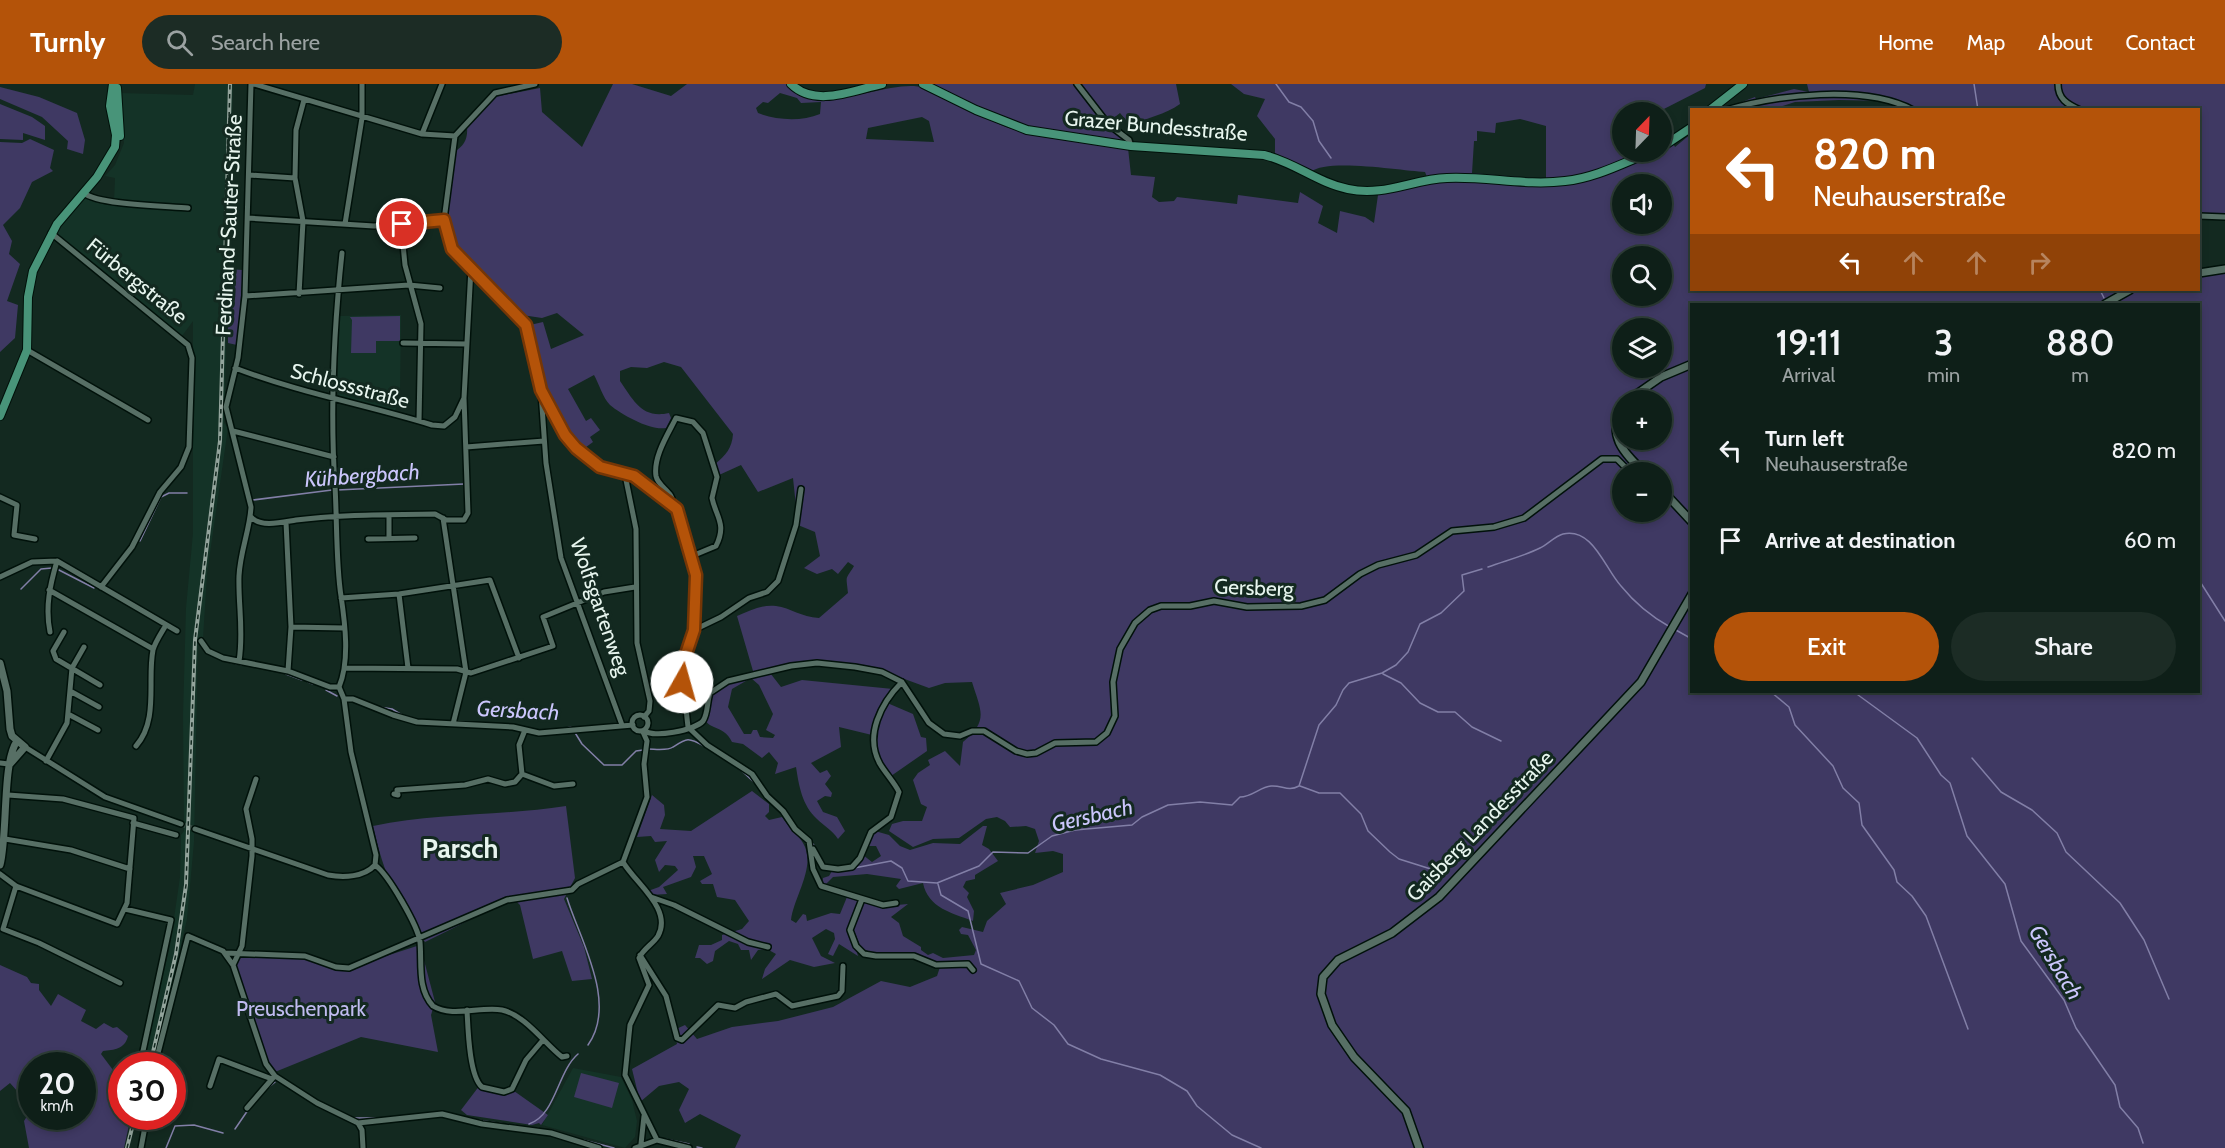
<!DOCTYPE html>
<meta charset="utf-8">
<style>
body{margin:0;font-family:Cabin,sans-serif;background:#1c2c25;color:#f1f3f6;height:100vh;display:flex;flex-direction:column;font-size:22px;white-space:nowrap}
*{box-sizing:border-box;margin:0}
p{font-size:20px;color:#9ba2a2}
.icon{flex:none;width:33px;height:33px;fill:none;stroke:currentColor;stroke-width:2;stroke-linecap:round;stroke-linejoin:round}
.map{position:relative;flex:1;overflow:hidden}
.side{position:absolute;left:1690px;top:219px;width:510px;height:390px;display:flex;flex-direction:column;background:#0e1f18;border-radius:0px;box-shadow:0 3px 9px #0003,0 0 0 2px #2e3d37}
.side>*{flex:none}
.top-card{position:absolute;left:1690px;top:24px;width:510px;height:183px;border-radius:0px;box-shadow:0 3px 9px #0003,0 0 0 2px #2e3d37;background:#b45309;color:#fff;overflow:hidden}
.needle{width:39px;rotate:23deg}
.controls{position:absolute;left:1612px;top:18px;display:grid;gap:12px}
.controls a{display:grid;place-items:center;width:60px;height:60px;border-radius:50%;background:#0e1f18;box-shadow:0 3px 9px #0003,0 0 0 2px #2e3d37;font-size:30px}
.speed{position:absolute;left:18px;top:968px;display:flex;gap:12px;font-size:30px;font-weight:700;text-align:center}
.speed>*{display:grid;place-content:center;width:78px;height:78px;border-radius:50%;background:#0e1f18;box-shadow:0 3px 9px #0003,0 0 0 2px #2e3d37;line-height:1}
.speed small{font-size:15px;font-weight:400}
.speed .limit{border:9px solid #d22;background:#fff;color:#111}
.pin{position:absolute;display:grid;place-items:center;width:51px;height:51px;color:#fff;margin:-26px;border:3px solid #fff;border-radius:50%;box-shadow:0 2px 6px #0007}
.me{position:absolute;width:66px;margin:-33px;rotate:7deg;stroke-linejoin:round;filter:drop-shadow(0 0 4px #0008)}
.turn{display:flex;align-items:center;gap:21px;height:126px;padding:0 24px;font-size:27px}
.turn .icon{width:78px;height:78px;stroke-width:2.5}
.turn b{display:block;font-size:42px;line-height:51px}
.lanes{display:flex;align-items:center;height:57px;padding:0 24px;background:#0003;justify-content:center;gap:30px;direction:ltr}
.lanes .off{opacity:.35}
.eta{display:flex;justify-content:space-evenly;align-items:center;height:102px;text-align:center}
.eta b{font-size:36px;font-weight:600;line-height:42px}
.cta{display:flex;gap:12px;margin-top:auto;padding:12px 24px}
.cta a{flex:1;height:69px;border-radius:36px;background:#b45309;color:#fff;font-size:24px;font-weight:600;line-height:69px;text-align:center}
.cta a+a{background:#1c2c25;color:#f1f3f6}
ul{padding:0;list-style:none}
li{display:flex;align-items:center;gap:18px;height:90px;padding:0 24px}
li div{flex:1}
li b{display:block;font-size:22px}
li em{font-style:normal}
header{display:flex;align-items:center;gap:36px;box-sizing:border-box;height:84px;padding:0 30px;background:#b45309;color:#fff}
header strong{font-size:28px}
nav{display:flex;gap:33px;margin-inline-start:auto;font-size:21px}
.search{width:420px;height:54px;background:#1c2c25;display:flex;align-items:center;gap:15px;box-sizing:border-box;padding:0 21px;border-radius:33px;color:#9ba2a2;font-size:22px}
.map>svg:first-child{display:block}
.built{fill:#143327}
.green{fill:#3f3963;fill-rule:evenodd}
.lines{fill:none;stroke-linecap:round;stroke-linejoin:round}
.stream{stroke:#827fa7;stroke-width:1.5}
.street-tunnel{stroke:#33483f;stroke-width:5;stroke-dasharray:5 2.5;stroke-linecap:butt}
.street-casing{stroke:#00110a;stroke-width:8}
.secondary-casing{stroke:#00110a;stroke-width:10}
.primary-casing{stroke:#00110a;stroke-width:10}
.street{stroke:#576f65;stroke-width:5}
.secondary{stroke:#576f65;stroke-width:7}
.primary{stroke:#489479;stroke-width:8}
.rail-casing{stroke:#93a49c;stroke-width:4}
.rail{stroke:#132920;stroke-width:1.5;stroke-dasharray:4.5;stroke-linecap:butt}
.route-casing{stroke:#753606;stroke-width:15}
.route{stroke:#b45309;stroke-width:10}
.labels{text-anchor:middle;stroke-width:6;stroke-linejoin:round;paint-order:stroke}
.street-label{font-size:21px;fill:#e7f5ee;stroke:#132920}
.park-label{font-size:21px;fill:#c0bbf0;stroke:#132920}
.water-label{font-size:22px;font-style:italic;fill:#cbc6fc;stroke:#132920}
.district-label{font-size:27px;font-weight:bold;fill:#e7f5ee;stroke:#132920}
</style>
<header>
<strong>Turnly</strong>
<div class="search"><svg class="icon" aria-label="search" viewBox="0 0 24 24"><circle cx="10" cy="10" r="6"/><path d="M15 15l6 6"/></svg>Search here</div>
<nav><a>Home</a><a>Map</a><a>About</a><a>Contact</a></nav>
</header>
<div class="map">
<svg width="2225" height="1064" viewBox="0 0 2225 1064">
<rect width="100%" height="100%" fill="#132920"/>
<path class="built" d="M195,0H233L224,339L228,344L207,490L203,554H198L194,758L187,835L153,981H142L170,862L180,793L181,751L184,747L183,632L186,524L193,449V237L182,252L54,149L85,114L114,118L115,94L105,92L115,81L124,59L119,9L193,11Z
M401,231L400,312L395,327L340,314L337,307L339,232Z
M573,984L621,993L632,1016L637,1037L635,1053L625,1064L542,1041Z"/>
<path class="green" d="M613,0H632L671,12L687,0H787C810,34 878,0 914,2C943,5 977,32 1006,43C1043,57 1089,58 1128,64L1131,91L1155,93L1152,113L1159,118L1174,117L1177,113L1237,120L1238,111L1298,119L1300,108L1323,122L1318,139L1337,149L1340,127L1365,133L1374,139L1379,104L1427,93L1425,88C1403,87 1326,74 1311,88L1275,69V55L1257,32L1265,15L1244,10L1231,0H1706L1705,4L1658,28H1623V68H1662V38L1675,63L1692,49V206H2199V185L2210,190L2225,187V1064H735L741,1051L700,1030L685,1039L679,1026L689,1005L679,998L659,1002L640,1018L632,985L677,960L674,946L685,941L697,955L732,943L778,937L833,923L881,897L910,903L937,892L941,880L915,869L875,870L861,864L853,844L864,816L886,822L908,820L891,833L899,839L903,852L921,863V866L928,871L933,869L943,874L974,871L976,866L968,851L961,850L959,846L962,843L983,848L987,837L1006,820L1000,809L1033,801L1063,788V770L1053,767L1035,769L1039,757L1035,745L1026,742L1010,743L1005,737L997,733L986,735L959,754L933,755L913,763L889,747L892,740L903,737H922L927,723L921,720L913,696L918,689L930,681L928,676L945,667L960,682L963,658C989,637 981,627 972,598L945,599L929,604L880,586L822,577L767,585L781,603L802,596L893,605L885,618L913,630L921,653L926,654L927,667L891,692L881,678L872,651L839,643L841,663L811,679L820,689L827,686L831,692L825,700L832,709L831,713L825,712L817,717L823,728L837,733L845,747L838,755C832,746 824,742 817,735C802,721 799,702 796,683L775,690L778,679L769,668L762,674L743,660L732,658C721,634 693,654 708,608L740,591L753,587L737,532C749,527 762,520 776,522C791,524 801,533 819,534L848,509C846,490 845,497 854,482L848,478L838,490L832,485L817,490L804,484L820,472L815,448L798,441L793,394L758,408L741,381L719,391L715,380C726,371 732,364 733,350L681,283L664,278L647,284L631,283L620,287V297C634,317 642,335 669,329L671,334L666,344C651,347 622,331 610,321C603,314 599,300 594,291L568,305L586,337L591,334L600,346L590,353L593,358L582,366C546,337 540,283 530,241L543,238L551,265L584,251L557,229L542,234L522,231L454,164L446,136L454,68C464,62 468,55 467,43L494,13L540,4L542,28L582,63ZM780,9L797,14L801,19L821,18L820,30C801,38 775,36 758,29L756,24L763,18L768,19ZM922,33L929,37L934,58L866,55L868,44ZM1520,35L1546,42V95L1472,89L1474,57H1477V47L1495,49L1496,39ZM1623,100H1662V140H1623ZM1623,172H1662V212H1623ZM1692,220H2199V608H1692ZM1623,244H1662V284H1623ZM1623,316H1662V356H1623ZM1623,388H1662V428H1623ZM751,594L759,601L773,630L766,646L775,651L773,654L760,653L757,646H753L751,650H744L728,623L732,605Z
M931,0H1176L1180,20C1165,31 1147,33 1131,42L1120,29L1106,40L1128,57L1020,41L978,25Z
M1807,0H2225V132L2199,130V26H1906L1891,17L1839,16L1795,18L1773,25L1721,26L1755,13L1756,15L1794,5L1809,8Z
M0,3L39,13L77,29L85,56L83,70L67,65L68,57L42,33L0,15Z
M0,20L32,33L45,42V56L23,49V56L0,55Z
M30,55L54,66L50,84L53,87L32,98L20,124L3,141L12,157L9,170L20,180L7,217L18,221L15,254L0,268V58L22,59Z
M228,185L243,186L237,261L228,259Z
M400,232V257H376V269H351L352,236L350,233Z
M752,707L769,720V728L765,732L769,736L782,733C788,743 798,750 803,759C817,782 794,812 791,836L796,839L803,830L806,831L807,837L831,829L840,830L847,813L860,817C845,850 849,840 858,872L839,860L833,872L828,870L835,855L834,849L826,845L812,854L821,872L835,879L814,883L790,876L762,895L765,885L776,870L767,865L758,866L751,876L749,866H741L738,860L729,857L715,867L713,877L707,880L700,874H695L699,861H711L722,856V851L742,845L749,837L735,816L717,813L713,800H702L700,797L712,790L704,772H693L696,783L691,793L663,803L667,810L650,811L648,807L659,803L678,786L675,782L665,781L659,788L655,776L667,757L655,758L651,752L637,753L652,711L664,721L665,731L660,745L691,747Z
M566,722L575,794L564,815L584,863L592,895L572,897L562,867L533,875L520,821L517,818L504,819L425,858C396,817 384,791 373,742C436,729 502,732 566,722Z
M983,742H987L982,761L989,765L998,777L975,791V795L966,797L963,803L969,809L967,813L974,827L973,837C952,829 928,824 923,799L899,805L896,802L901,795L867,790L833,793L826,800L822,799L823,794L829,792L832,787H844L863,771L872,778L881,772L876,762H867L875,747L889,751L900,762L910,766L933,759L960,760Z
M420,861L435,918L431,931L438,968L361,953L270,990L235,883V877L241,873L290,871L349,884Z
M0,881L27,893L31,899L39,900V906L51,922L58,910L86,926L81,937L96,945L104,939L113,944L117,943L128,952C125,965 114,966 103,967L101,970L116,990L121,989L122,1032H131L124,1064H29L24,1037L31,1026L32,1032H82V981H32L31,1011L18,1008L10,999L0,1007Z
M581,989L619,999L612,1024L574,1013Z
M480,1001L514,1007L548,1031L541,1041L539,1039L532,1041L467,1031L461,1026Z"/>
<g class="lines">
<path class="stream" d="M1276,0L1289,18L1301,23L1313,37L1319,57L1331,74
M1974,0L1978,26
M2100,206L2104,214
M337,406L464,400
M253,416L332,406
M140,457L161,413L169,409H187
M1488,483C1504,477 1524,472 1540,464C1547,461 1555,452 1563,450C1593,443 1605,485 1621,502C1634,518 1652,533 1670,543
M57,485L94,504
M2199,496L2225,537
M21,505L41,485L52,484
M1674,545L1692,555
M229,578L243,581
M286,590L302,596
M1383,590L1401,599L1420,619L1438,628H1455L1472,643L1501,657
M308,598L313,600
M326,606L337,612
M1771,608L1789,623L1795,641L1833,682L1843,704L1859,719L1862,741L1894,786L1897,798L1912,812L1926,832L1968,945
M1854,608L1917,654L1941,691L1950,699L1967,752L2005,800L2021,857L2064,916L2076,944L2115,1001L2120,1023L2138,1044L2143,1059
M379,623L392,625L402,631
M561,645L571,643
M574,647L582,660L604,681H622L636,667L643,666
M648,665C655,665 668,667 673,663C687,654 688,653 704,662
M721,673L742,687L757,701
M1972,674L2001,708L2032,726L2057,749L2066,768L2120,819L2144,856L2169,915
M1300,702L1319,709H1340L1361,730L1368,747L1390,768L1399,775L1434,786L1447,780
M768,709C781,720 787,731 797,744C805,752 812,755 816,766
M854,784L891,777L902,784L908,797L937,799L979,782L993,768L1028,769L1052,752L1075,746L1132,741L1142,733L1168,721L1200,718L1232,721L1240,713C1252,713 1260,703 1271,702C1282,701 1288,708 1299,702L1319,641L1336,621L1343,606L1349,599L1382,589L1396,581L1408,568L1420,540L1441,529L1464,507L1462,491L1482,485
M938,800L941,811L968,827L981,880L1019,897L1032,924L1054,941L1068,960L1101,975L1160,991L1187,1007L1197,1022L1232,1051L1261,1064
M567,814C580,856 618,919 588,961
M269,1003L275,998
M448,1029L472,1035
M354,1034H382
M477,1036L518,1042
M529,1040C556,1031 557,988 578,970
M535,1044L552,1047
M235,1045L248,1026
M665,1055L689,1060
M583,1056L614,1064
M697,1063L702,1064
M166,1064L175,1042L194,1041L223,1049"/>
<path class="street-tunnel" d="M181,740L195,745"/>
<g class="street-casing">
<path id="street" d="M254,0L422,50L455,52
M535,0L495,9L455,52L444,136L452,165L526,241L541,306L565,351L576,364L599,383L634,392L668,415L677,425L696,491L694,546L682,589L688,643
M1077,0L1108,40L1129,56L1131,62
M2058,0C2058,15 2067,20 2080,26
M1726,26C1777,11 1864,0 1913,26
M422,50L442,0
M249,91L295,94
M84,109C98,121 167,122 188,124
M2199,132L2225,133
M248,134L374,142L444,136
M345,140L362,34V0
M401,140L405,181L421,240L419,337
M51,149L188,261L192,274L189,363L181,383L160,408L132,463L101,503
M299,210L303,137L295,94L296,46L304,16
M245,212L409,201L440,204
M403,259L467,260
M27,266L148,336
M235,284C300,309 367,321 432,341L444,342L455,333L464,314L471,184
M541,308L546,379L561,474L622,641
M233,347L334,373
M466,363L544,357
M625,391L636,445L637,559L650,617L649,627L644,633
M0,413L17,421L14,451L35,455
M672,419C675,409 658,403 656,392C653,373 668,350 676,334L693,338L703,349L717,393L712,414C716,433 727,440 716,462L692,472
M389,431V454
M251,433C261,444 283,438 296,436C341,430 389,431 435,430L446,436H464L468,429L464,314
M443,434L466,588L453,640
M286,438L291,543L288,587
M368,455L415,454
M0,493L32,478L57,477L177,547
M49,506L153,565
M399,510L408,584
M341,514L399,510L490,496L519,574
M291,543L344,544
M694,546L721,533L749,514L767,508L778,497L796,441L801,405
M50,548C45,523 50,501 57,477
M64,548L53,567L56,575L100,601
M201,557L208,567L223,574L288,587L330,603H339
M239,577C244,548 238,520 239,492C240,468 250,445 251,423L226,323L238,274L245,212L251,0
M345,584L457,585L471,589L553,562L543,533L604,508L635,503
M339,603C350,577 345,539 341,512C336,480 337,436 335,402C330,326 334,244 342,169
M339,603L344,615L351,668L376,771L375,781
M70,607L99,623
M344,615H353L393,631L417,638L513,643L539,649L633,641
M68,630L98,646
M632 639a8 8 0 1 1 16 0a8 8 0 1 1-16 0Z
M688,643L707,661L752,690L767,712L783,727L795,745L809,757L813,785L821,802L883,821L896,819
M644,646C652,655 695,646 703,637C708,630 707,617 710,609L728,597L791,582L817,579L855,583L882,588L902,598L929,639L944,650L960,652L972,647H984L1016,667L1027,670L1036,669L1055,659L1096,658L1107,649L1115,632L1113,598L1120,565L1135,539L1150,526L1161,522H1190L1214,517L1247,523L1301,522L1325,516L1360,490L1378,481L1416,471L1452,447L1494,443L1524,434L1602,375H1617L1630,388
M643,648L647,657L644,680L647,713L623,778C635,799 673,825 658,852C653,860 644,864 639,874L649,901L630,941L625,991L657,1056
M136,662C159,636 147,596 153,566C155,558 162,548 166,541
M25,663L105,713L181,740
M46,677L67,639L72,584L84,563
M0,679L9,680
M522,690L554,702L573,700
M394,710L398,711L397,706L465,701L488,695L505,700L515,698L522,690L519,661L525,646
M133,739L176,751
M195,745L328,791C344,794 364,793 375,781
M5,755L71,766L130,785
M813,765L823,783L838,785L852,783L860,774L871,748L891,733L899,708C894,698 886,690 880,680C864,652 881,619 902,598
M375,781C388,790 418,842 420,858C422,879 417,905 433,922C452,934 481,922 502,926C525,931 544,959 562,973L567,972
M0,790L16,802L117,840L127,819L134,734L63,715L8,711
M16,802L3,845L39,859L120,899
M651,813L674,821L748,858L768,863
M862,815L850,846L856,862L864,870L876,872H914L936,881L968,880L973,886
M125,825L171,836L140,981
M225,869L305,872L336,883L349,884L507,816L572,806L578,800L623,778
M640,871L666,912L677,954L682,956L718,921L735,924L746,918L776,910L792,922L838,912L842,907L843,882
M233,881L242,862L252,772V755L246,725L256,695
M467,926C468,944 469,992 482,1003L504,1008L512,1005L526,976L543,956
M155,981L188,852L223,867L233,881L266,980L275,992L317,1019L358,1039L442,1030L482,1040L551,1049L599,1064
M210,1002L219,975L272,995L275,992
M247,1024L272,995
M358,1039L362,1046L363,1064
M641,1060L644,1032
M141,1064L147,1032
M635,1064L657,1056L689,1064"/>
</g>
<g class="secondary-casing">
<path id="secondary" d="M2199,189L2225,185
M2105,220L2130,206
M1628,316L1661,293L1692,280
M1623,322C1606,351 1623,368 1644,388
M1662,406L1692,438
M0,579L7,607L10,645L12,652L25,663L10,680
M0,781C8,749 2,679 17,657
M1419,1064L1406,1027L1354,973L1332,941L1321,910L1323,893L1338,876L1392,849L1439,813L1641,598L1692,510"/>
</g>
<g class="primary-casing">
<path id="primary" d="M791,0C815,24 854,6 882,0
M923,0L976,26L1027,46L1131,62L1264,71C1294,78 1318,99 1348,105C1384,113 1413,95 1447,94C1486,92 1526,102 1565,97C1595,94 1623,79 1651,68
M117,4L120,52
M1710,26L1743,0
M1662,63L1692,43
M0,332L27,266L28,213L33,187L57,140L97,93L115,63L116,51L110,22L113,0"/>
</g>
<use href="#street" class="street"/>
<use href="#secondary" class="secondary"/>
<use href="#primary" class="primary"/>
<g class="rail-casing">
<path id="rail" d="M150,981L176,870L186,801L195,556L220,357L230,0
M127,1064L135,1032"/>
</g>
<use href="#rail" class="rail"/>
</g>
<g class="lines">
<g class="route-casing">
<path id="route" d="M402,140L444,136L452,165L526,241L541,306L565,351L576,364L600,383L634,392L677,425L696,491L694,546L683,579L682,598"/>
</g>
<use href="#route" class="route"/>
</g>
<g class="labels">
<g class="street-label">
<text transform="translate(1156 42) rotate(5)" y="7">Grazer Bundesstraße</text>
<text transform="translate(229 141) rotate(-87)" y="7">Ferdinand-Sauter-Straße</text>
<text transform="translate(137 197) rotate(39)" y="7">Fürbergstraße</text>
<text transform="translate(350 302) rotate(15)" y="7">Schlossstraße</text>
<text transform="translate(1254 504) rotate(2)" y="7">Gersberg</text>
<text transform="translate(600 523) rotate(71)" y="7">Wolfsgartenweg</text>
<text transform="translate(1480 742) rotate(-46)" y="7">Gaisberg Landesstraße</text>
</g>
<g class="park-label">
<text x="301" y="932">Preuschenpark</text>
</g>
<g class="water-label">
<text transform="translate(362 391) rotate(-4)" y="8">Kühbergbach</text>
<text transform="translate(518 626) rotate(3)" y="8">Gersbach</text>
<text transform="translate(1092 731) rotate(-13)" y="8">Gersbach</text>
<text transform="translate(2056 878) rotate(59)" y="8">Gersbach</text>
</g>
<g class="district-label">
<text x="460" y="774">Parsch</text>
</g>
</g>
</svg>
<div class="controls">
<a><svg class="needle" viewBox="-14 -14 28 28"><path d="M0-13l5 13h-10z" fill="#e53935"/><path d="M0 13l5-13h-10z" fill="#9ba2a2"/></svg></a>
<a><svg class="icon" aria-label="sound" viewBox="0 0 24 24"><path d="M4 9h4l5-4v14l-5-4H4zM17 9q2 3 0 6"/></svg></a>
<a><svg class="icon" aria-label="search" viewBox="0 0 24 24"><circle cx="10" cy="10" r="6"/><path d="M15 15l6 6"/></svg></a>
<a><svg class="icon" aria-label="layers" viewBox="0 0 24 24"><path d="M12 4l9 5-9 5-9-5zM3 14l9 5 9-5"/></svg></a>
<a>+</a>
<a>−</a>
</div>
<div class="speed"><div>20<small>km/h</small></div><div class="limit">30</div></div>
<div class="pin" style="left:402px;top:140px;background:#d93025"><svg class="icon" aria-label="arrive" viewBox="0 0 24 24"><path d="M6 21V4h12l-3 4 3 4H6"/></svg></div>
<svg class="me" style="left:682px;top:598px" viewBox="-20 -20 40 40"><circle r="19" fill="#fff"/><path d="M0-13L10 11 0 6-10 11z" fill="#b45309"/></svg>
<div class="top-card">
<div class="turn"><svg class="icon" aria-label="left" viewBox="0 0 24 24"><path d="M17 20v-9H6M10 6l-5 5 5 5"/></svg><div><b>820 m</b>Neuhauserstraße</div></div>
<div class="lanes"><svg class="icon" aria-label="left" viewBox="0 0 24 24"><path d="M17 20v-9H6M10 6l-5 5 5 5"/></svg><svg class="icon off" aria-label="ahead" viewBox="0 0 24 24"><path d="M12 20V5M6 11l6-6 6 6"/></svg><svg class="icon off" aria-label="ahead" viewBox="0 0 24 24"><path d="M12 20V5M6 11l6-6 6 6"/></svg><svg class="icon off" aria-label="right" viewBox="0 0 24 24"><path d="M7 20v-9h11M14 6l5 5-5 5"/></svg></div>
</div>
<section class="side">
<div class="eta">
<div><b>19:11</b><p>Arrival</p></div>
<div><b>3</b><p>min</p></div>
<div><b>880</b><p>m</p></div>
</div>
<ul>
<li><svg class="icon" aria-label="left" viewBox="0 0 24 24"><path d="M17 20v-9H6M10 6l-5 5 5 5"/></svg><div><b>Turn left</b><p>Neuhauserstraße</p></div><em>820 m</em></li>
<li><svg class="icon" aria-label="arrive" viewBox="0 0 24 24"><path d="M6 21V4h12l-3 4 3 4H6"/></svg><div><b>Arrive at destination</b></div><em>60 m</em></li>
</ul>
<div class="cta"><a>Exit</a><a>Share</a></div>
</section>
</div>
